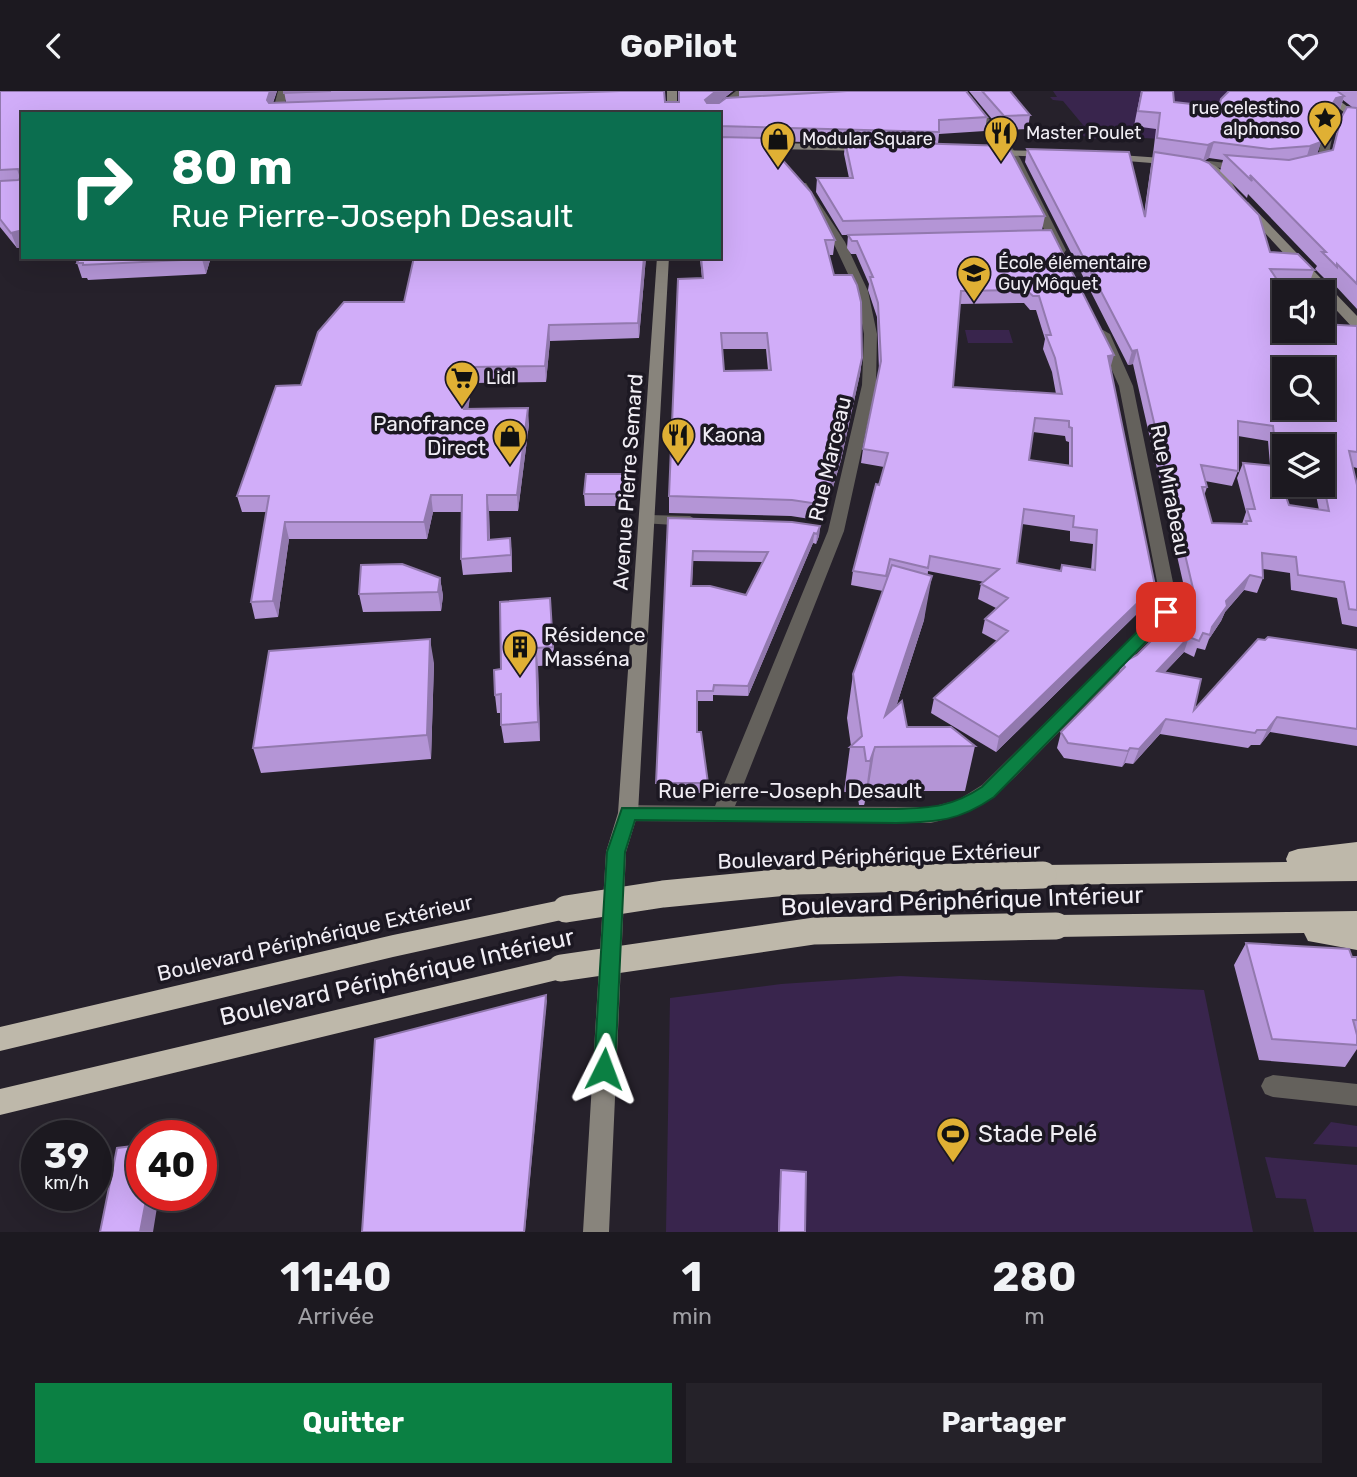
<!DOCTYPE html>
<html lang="fr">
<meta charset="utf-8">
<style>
body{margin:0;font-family:Rubik,sans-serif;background:#252229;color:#f1f3f6;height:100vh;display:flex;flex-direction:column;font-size:26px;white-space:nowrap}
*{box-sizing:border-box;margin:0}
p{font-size:23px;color:#a0a0a5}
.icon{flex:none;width:38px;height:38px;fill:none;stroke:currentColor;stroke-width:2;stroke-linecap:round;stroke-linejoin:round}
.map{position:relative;height:1141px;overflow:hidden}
.sheet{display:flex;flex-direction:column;background:#1c1920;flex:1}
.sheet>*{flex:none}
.hud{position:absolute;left:21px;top:21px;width:700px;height:147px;border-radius:0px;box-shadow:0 7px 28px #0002,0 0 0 2px #3a383e;background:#0b6e4f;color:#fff;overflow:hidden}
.tools{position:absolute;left:1272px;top:189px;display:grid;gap:14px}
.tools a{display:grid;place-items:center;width:63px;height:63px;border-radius:0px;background:#1c1920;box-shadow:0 7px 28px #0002,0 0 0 2px #3a383e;font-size:35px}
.speed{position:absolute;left:21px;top:1029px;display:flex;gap:14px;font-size:35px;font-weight:700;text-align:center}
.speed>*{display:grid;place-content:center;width:91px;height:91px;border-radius:50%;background:#1c1920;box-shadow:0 7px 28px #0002,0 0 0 2px #3a383e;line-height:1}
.speed small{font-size:18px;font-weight:400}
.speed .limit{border:10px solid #d22;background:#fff;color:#111}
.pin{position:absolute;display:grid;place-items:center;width:60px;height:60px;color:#fff;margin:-30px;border-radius:14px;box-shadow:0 4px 10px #0006}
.me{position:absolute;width:77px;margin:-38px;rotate:3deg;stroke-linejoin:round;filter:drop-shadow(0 0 5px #0008)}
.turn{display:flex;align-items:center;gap:24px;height:147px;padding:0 35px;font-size:32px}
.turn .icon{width:91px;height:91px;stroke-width:2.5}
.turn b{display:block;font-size:49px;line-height:60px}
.eta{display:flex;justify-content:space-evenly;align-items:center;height:119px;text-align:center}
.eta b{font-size:42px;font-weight:700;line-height:49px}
.cta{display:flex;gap:14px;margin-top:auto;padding:14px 35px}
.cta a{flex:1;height:80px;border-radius:0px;background:#0b8043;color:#fff;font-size:28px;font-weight:700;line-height:80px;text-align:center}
.cta a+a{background:#252229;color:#f1f3f6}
header{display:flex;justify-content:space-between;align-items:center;height:91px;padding:0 35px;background:#1c1920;font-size:32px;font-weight:700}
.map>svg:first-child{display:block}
.green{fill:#39254d}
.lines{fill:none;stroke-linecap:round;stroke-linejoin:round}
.street{fill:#64615c;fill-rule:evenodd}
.secondary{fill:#88847c;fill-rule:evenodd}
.highway{fill:#beb8aa;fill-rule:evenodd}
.highway-bridge{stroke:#beb8aa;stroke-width:27}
.wall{fill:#b495d6;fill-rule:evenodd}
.shaded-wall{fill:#9279ae}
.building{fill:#d1adf9;stroke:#9279ae;stroke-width:2;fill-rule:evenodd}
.route{fill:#0b8043;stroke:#07532c;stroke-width:2}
.labels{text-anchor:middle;stroke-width:7;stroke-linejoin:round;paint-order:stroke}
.far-poi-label{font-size:18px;fill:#f1eef5;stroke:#1c1822;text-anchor:start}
.poi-label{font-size:21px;fill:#f1eef5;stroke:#1c1822;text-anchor:start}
.street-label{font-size:21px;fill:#f1eef5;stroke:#1c1822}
.near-street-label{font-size:24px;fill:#f1eef5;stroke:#1c1822}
.near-poi-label{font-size:24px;fill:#f1eef5;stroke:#1c1822;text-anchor:start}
</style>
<header><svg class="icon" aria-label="back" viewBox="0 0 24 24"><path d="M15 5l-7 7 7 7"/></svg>GoPilot<svg class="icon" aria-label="heart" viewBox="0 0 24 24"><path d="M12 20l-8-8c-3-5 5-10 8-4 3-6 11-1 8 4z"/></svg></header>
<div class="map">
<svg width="1357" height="1141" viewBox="0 0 1357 1141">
<rect width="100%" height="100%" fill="#26212b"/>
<path class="green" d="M1053,0H1235L1228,13L1211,18L1193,50L1095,44L1096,48L1083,45L1075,35L1083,34L1063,10L1053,9L1050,6H1057Z
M965,239H1009L1013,252H968Z
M900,885L1204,899L1253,1141H666L670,907L781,893Z
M1331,1031L1357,1035V1056L1313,1053Z
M1265,1066L1357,1074V1141H1314L1306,1108L1276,1107Z"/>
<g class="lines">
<path class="street" d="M278,0H288L282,23H272Z
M736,0H747L719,23H707Z
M957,0H967L1020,67L1066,159L1064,162L1054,159L1010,68Z
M1353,22L1357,23V27L1340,29L1333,42L1327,73L1314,79H1306V75L1318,69C1320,52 1322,38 1333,24Z
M1209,70L1244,74L1249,77L1244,80L1205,75V71Z
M798,92H806L845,151L868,200L877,243L876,294L844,440L735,715L931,716L958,709L982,694L1157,521L1161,511L1119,295L1096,243L1098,240L1103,239L1110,243L1133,295L1177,511L1170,528L1015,686C987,713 969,723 931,732L628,730L621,727L618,722L621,717L628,714L715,715L828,440L862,294L864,243L856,200L833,151L796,94Z
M648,424L690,425L698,430L690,435L642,432L640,429L642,426Z
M1273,984L1357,993V1015L1273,1006L1265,1003L1261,995L1265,987Z"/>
<path class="secondary" d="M667,0H677V23H667Z
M1316,0H1327L1357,23V31Z
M719,51L868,54L873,57L868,60L719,57Z
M986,59L1050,60L1055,63L1050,66L990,64L986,63Z
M1106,63L1176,68L1181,71L1176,74L1102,68V64Z
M1190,66C1214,70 1225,79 1237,100L1235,102H1227C1216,84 1208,76 1186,71L1185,69Z
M1240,111H1248L1357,225V237L1352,236L1240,115Z
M657,166H669L638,722L626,761L609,1141H583L606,761L618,722Z"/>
<path class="highway" d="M1357,751V790L1043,794L1034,791L1031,784L1034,777L1043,774L1287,771L1286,768L1289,761L1298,758Z
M566,808L575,811L579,818L575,825L566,828L393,866L0,960V936L393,844Z
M1357,820V859L1308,850L1304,842L1056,846L1047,842L1043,835L1047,828L1056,824Z
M561,866L570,869L574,877L570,885L561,888L0,1024V998Z"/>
<path class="highway-bridge" d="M566,818L663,803L797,790L1043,784
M561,877L814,840L1056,835"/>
</g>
<path class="wall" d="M0,0H277L273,12L286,11L284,0H665V11H679V0H733L718,12L739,6V0H966L987,26L985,40L939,43L938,53L1045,125L1042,139L1110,278L1155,495L1150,510L996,661L931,622L934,607L997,550L982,542L985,528L996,517L978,508L981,493L984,491L928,480L924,529L896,616L907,636L975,655L965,700H868L864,714H859L857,701H844L850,656L851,655L847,627L853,583L883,500L851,494L853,480L884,376L861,372L863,358L879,279L877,226L868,199L869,193L856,163H851L847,157L848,144H842L816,101L817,87H849L844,63L845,52L766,50L835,149L833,164H829L834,184L862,267L860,283L841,369L823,430L791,425L669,422V405L702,187L700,168H696V166H719V23H23V156L17,157L0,136ZM1024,212L1030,219H1036L1045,248L1043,258L1052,281L1056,303L953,296L959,213ZM722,258H766L768,279L724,280ZM1033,341L1065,345L1066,350L1069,351V375L1029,369ZM1022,433L1070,440V450L1093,453L1091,479L1062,474L1060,480L1017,472Z
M969,0H1010L1030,24L1028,38L1001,39Z
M1141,0H1173L1174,11L1218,16L1229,0H1357V218L1332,191L1331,194L1315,178L1317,175L1248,103L1247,107L1220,80L1223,69L1209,67L1204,70L1270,161L1314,179L1309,193H1279L1284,240L1357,235V377L1353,376L1357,394V536L1342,533L1337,507L1291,499L1290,482L1263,478V487L1257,502L1244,499L1225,521L1221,530L1209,548L1205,559L1197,557L1194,566L1184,561L1164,582L1194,619L1357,559V655L1270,641L1260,654H1251L1248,657L1160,643L1133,673L1125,672L1122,676L1064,667L1057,657L1061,641L1118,584L1122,572L1137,564L1188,513L1133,273L1128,274L1025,71L1027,58L1144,123L1151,74L1154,63H1153L1156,38L1134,35ZM1343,9L1352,16L1341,27L1332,60L1317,63L1321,51L1324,34L1331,23L1339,21ZM1238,345L1268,350L1270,374L1243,372L1237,387L1246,421L1242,433L1212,432L1204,405L1207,396L1205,390L1232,395L1238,380ZM1284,355H1323V394H1314L1319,419L1289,414L1280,387L1284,388Z
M75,166H211L206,183L88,189L87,187H82Z
M414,166H646L639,247L550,250L546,291L472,292L468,318L529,333L518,420H489L490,448L512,464V481L463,484L461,468V421H433L427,448H289L278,526L255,528L251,511L266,421H242L237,405L301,294L404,211Z
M626,395L625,415H585L584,403Z
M668,427L820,435L819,445L816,453L813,452L748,605L713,604V610H697V641L708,692V702H657ZM693,470L763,471L746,504L692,495Z
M440,487L443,505L441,520L363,521L359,503Z
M550,507L555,574L538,575L540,650L504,652L501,634V622H497L495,604L501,578Z
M434,572L431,668L261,682L253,657Z
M1246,852L1357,866V958L1345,976L1259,969L1234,874Z
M781,1079L805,1141H778L780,1095Z"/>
<path class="shaded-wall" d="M270,0H277L269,22L267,9Z
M716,0H733L704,23L705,9Z
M1344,5L1339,21L1331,23L1320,41L1325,25L1336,7Z
M1214,51L1209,67L1203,70L1208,54Z
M1321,51L1316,67L1305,71L1310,55Z
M23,139V156L17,157L11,142Z
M203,166H211L206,183L202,168Z
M644,166H646L639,247L638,232Z
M549,234L550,250L546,291L545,275Z
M1137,259L1133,273L1128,274L1132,260Z
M1114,264L1110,278L1108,265Z
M862,267L860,283L841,369L823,430L825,414Z
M470,276L472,292L466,334L464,318Z
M528,317L529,333L518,420L517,404Z
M626,383V395L625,415L624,403Z
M431,404L433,421L427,448L424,431Z
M487,404L489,420L490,465L488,449Z
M285,431L289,448L278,526L273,510Z
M820,435L819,445L816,453L817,443Z
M814,442L813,452L748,605V595Z
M510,447L512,464V481Z
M1250,484L1244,499L1225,521L1221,530L1209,548L1212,536L1226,510Z
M932,485L924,529L883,656L885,625Z
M440,487L443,505L441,520L438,501Z
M1155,495L1150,510L996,661L999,646Z
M1189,546L1184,561L1151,596L1157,580Z
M430,548L434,572L431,668L427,644Z
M536,557L538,575L540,650L538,631Z
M1277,626L1270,641L1260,654L1267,639Z
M1166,628L1160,643L1133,673L1139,658Z
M875,656L868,700L864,714L870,670Z
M1130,657L1125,672L1122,676L1128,660Z
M546,904L547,910L525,1141H524Z
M147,1104H159L153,1141H140Z"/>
<path class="building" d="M0,0H270L267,9L269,12L620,0H664L665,11H679V0H716L705,9L707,12H719L726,7L847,0H966L987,26L939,29V41L719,35V23H23V139L11,142L0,128V90L18,89L21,87L18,78L0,79Z
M284,0H331L284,2Z
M982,0H1010L1030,24L1004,25Z
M1142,0H1173L1174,11L1219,16L1221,8L1229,0H1337L1344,5L1336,7L1325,25L1321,51L1310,55L1269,58L1214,51L1208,54L1157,47L1160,22L1138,20Z
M1347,16L1357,17V193L1337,173V176L1322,161H1326L1250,84L1252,90L1225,64L1289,69L1333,59L1341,27Z
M719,46L763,47L811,101L835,149H825L834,184H852L857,194L861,211L862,267L843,352L825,414L792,409L669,405L678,188L703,187L701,166H719ZM721,242H767L771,279L724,280Z
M845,50L1008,55L1045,125L843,130L817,87H853Z
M1027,58L1129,61L1145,126L1154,61L1200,68L1209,72L1259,124L1270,161L1298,163L1314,179L1270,178L1285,201H1284V240H1323V233L1357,235V361L1349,360L1357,394V519L1349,518L1344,491L1298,484L1296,466L1262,462L1263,487L1250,484L1226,510L1227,515L1212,536L1210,544L1203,542L1199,550L1189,546L1157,580L1201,588L1194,619L1258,548L1265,549L1268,546L1357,559V638L1277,626L1267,639H1257L1255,642L1166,628L1139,658L1130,657L1128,660L1068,652L1061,641L1125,576L1122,572L1137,564L1195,506L1137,259L1132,260ZM1284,278H1323V317H1284ZM1238,330L1273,335L1277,371L1284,372V355H1323V391L1329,420L1289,414L1275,375L1243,372L1255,418H1247L1251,430H1246L1247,433L1212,432L1202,396H1207L1201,374L1238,380Z
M1051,139L1114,264L1108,265L1155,495L999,646L934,607L1008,540L985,528L1008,507L981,493L999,478L930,465L928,477L890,468L886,485L853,480L876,393L879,394L888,362L863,358L881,270L878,212L870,186H873L857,150H852L848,144ZM1026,199L1033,205H1039L1051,244H1046L1055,267L1062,303L953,296L961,200ZM1035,327L1069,330V336L1072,337V375L1029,369ZM1024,418L1074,425L1073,436L1097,439L1095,479L1062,474L1061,480L1017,472Z
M80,166H203L202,168L83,174V172H77Z
M414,166H644L638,232L549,234L545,275L470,276L464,318L528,317L517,404H487L488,449L510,447L511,464L461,468L462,404H431L424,431H285L273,510L251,511L269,405H237L276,295L301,294L318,241L344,211H404Z
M586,383H626L624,403H584Z
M668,427L792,431L820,435L817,443L814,442L748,595L714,594L713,600H697V641H701L708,692H656ZM693,460L768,461L746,504L710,495H691Z
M402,473L440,487L438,501L359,503L361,474Z
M892,474L932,485L885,625L902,610L907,636H951L975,655L875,656L870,670H866L864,656H850L862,645L853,583Z
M550,507L553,556L536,557L538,631L501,634V603L495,604L494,579L501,578L500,511Z
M430,548L427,644L253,657L269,560Z
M1246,852L1349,858L1352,866H1357V929H1353L1357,944V954L1272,948Z
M546,904L524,1141H362L375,948Z
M142,1054V1104H147L140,1141H100L117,1057Z
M781,1079L806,1081L805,1141H779Z"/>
<path class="route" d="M1166,516L1174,521L1172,524L994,706C959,730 938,731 896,732L635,729L625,761L615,978L612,985L604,988L597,985L594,978L607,761L622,717L896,718C931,717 952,716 982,696L1161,517Z"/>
<defs>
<g id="sight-pin" transform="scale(1.75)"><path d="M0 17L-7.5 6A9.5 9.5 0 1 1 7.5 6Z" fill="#e0b034" stroke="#1c1822"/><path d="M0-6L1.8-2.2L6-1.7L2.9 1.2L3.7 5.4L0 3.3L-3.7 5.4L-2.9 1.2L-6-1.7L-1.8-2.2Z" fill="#111"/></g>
<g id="restaurant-pin" transform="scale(1.75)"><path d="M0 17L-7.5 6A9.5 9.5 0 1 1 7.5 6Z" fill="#e0b034" stroke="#1c1822"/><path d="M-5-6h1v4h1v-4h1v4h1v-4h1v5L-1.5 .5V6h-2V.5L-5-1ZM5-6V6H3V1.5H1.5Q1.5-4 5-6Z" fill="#111"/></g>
<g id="shop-pin" transform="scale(1.75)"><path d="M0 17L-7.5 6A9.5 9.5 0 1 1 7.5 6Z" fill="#e0b034" stroke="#1c1822"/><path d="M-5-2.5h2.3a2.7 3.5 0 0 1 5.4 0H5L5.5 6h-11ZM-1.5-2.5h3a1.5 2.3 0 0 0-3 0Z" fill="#111"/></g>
<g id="school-pin" transform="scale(1.75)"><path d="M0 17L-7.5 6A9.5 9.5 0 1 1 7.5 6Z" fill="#e0b034" stroke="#1c1822"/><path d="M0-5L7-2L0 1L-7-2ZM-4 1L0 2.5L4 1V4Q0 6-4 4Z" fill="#111"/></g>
<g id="supermarket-pin" transform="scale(1.75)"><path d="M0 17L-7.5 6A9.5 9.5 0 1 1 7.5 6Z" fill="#e0b034" stroke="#1c1822"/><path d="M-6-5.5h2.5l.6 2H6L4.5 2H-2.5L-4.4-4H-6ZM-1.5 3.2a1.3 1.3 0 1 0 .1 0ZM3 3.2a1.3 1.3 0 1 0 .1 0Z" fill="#111"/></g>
<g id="building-pin" transform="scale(1.75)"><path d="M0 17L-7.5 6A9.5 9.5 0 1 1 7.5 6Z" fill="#e0b034" stroke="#1c1822"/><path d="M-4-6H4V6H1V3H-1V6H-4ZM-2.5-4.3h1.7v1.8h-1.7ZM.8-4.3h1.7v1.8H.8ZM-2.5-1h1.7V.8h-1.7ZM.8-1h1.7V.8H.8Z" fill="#111"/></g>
<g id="stadium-pin" transform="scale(1.75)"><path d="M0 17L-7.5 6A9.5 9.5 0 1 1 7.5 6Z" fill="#e0b034" stroke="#1c1822"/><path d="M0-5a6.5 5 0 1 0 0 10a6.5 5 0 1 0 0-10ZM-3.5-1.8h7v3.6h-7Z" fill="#111"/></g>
</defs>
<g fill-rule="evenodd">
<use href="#sight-pin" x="1325" y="27"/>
<use href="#restaurant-pin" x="1001" y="42"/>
<use href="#shop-pin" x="778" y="48"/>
<use href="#school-pin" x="974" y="182"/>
<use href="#supermarket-pin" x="462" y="287"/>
<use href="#restaurant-pin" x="678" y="344"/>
<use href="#shop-pin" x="510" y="345"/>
<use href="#building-pin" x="520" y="556"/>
<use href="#stadium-pin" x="953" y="1043"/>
</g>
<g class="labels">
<g class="far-poi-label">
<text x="1300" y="23" text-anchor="end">rue celestino<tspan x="1300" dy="21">alphonso</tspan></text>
<text x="1026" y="48">Master Poulet</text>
<text x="802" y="54">Modular Square</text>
<text x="998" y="178">École élémentaire<tspan x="998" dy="21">Guy Môquet</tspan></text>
<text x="486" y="293">Lidl</text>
</g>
<g class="poi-label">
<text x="486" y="340" text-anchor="end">Panofrance<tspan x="486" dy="24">Direct</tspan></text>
<text x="702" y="351">Kaona</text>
<text x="544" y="551">Résidence<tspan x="544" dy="24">Masséna</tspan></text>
</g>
<g class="street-label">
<text transform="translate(830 368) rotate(-77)" y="7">Rue Marceau</text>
<text transform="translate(628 391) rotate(-86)" y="7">Avenue Pierre Semard</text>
<text transform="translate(1170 399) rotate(79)" y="7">Rue Mirabeau</text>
<text x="790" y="707">Rue Pierre-Joseph Desault</text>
<text transform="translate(879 765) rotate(-2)" y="7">Boulevard Périphérique Extérieur</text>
<text transform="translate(315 847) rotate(-13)" y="7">Boulevard Périphérique Extérieur</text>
</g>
<g class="near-street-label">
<text transform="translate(962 810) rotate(-2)" y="8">Boulevard Périphérique Intérieur</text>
<text transform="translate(397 886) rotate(-13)" y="8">Boulevard Périphérique Intérieur</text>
</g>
<g class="near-poi-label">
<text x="978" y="1051">Stade Pelé</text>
</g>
</g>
</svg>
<div class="tools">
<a><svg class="icon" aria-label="sound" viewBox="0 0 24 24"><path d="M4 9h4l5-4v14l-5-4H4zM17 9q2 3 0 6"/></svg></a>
<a><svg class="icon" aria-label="search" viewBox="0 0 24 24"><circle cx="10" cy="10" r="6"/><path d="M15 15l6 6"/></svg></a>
<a><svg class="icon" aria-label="layers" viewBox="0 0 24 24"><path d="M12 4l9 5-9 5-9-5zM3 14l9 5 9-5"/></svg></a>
</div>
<div class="speed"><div>39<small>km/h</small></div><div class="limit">40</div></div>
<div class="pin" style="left:1166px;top:521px;background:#d93025"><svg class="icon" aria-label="arrive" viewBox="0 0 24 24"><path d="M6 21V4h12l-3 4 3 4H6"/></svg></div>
<svg class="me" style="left:604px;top:978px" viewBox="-20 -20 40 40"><path d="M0-17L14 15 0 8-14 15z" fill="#0b8043" stroke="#fff" stroke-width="4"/></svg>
<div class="hud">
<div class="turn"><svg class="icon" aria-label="right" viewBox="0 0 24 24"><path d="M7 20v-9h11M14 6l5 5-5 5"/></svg><div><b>80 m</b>Rue Pierre-Joseph Desault</div></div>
</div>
</div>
<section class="sheet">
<div class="eta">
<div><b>11:40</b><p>Arrivée</p></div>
<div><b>1</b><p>min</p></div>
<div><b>280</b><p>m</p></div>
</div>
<div class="cta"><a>Quitter</a><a>Partager</a></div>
</section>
